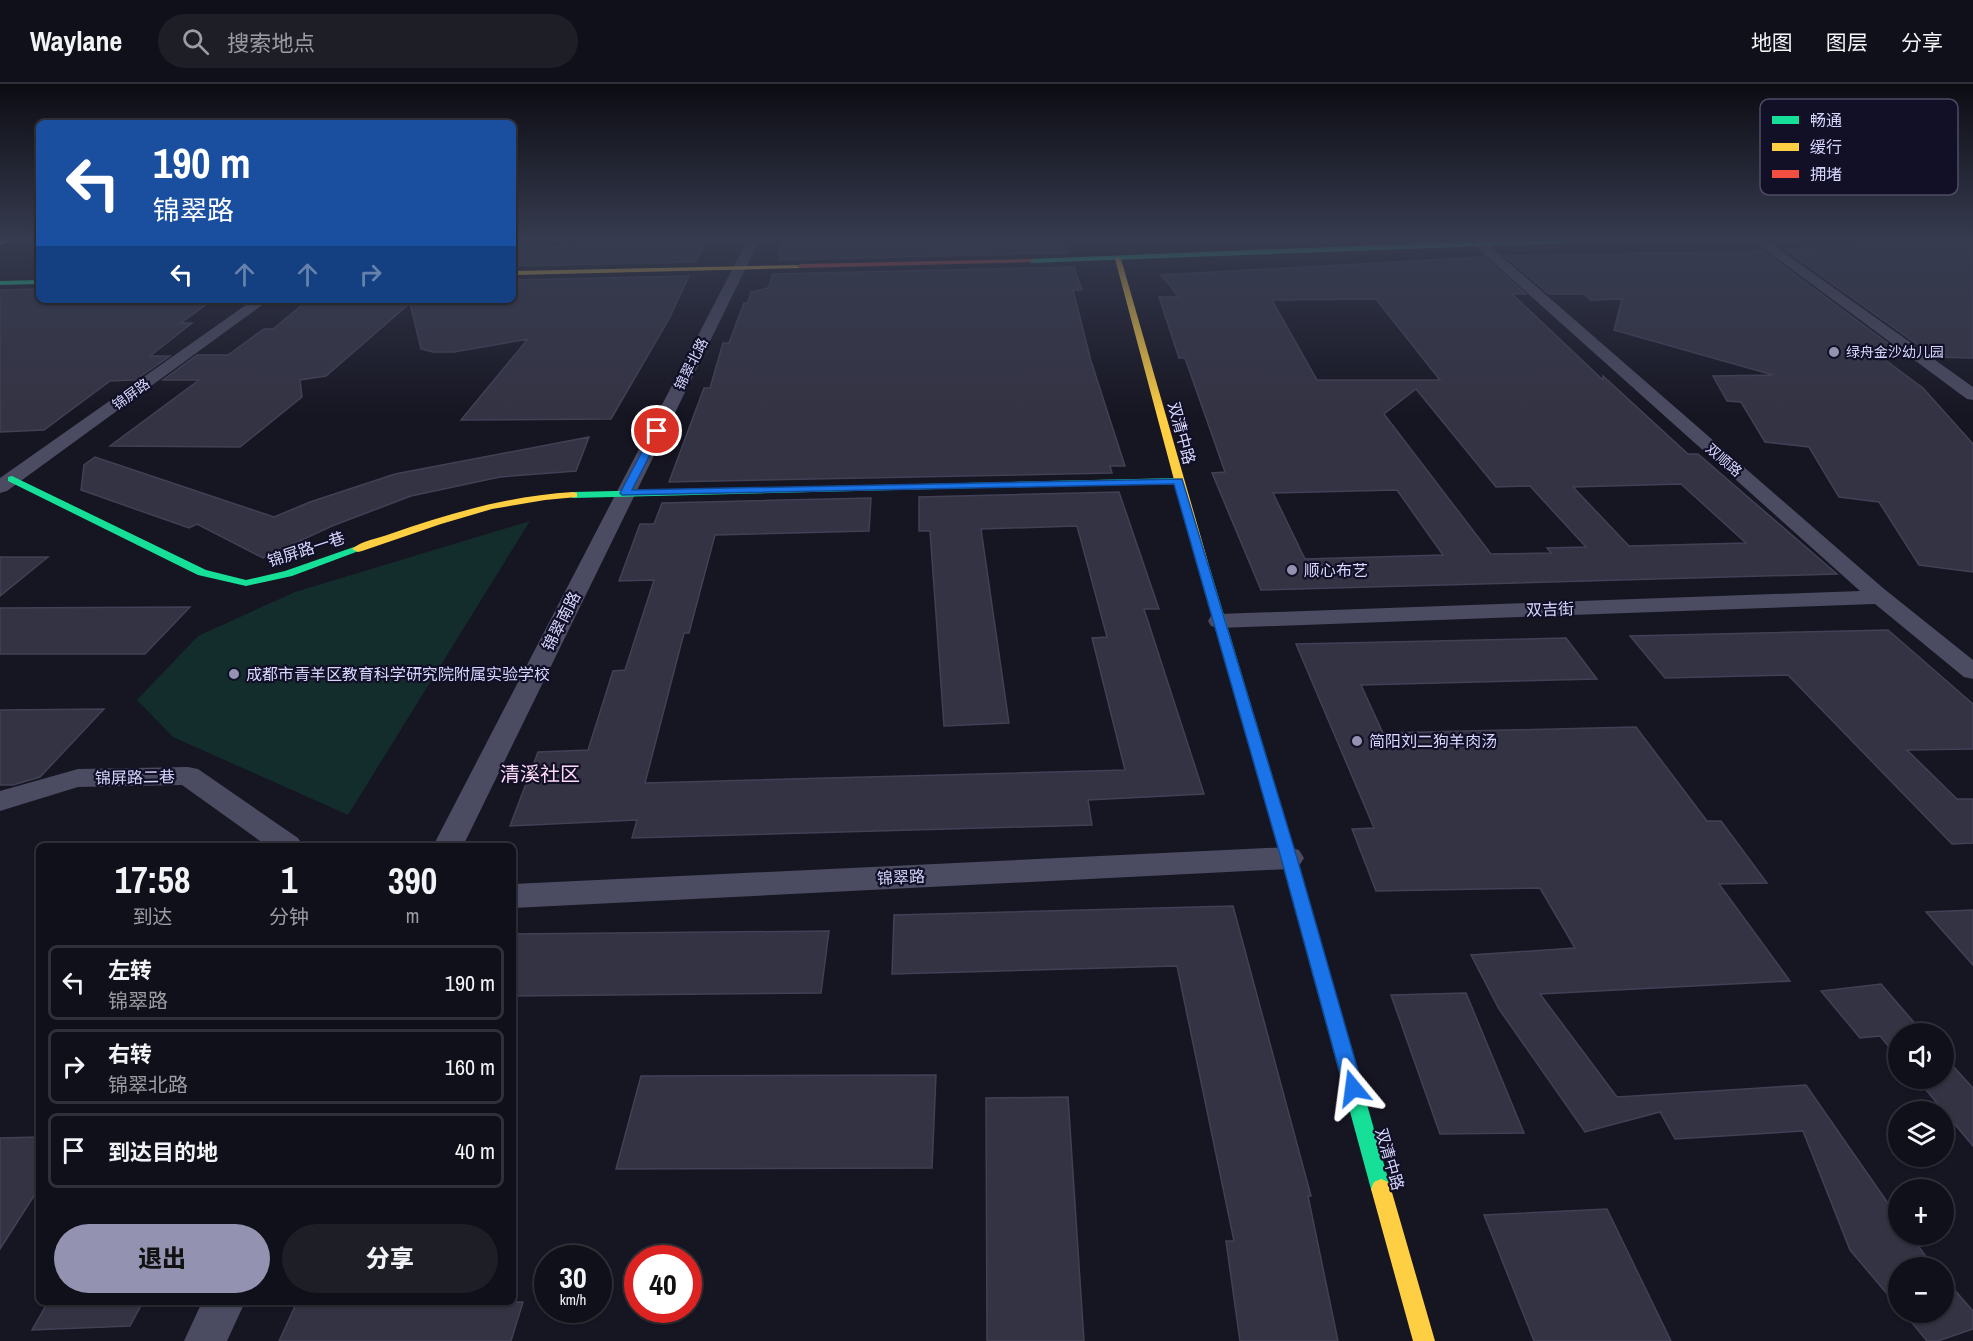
<!DOCTYPE html>
<html lang="zh">
<meta charset="utf-8">
<style>
body{margin:0;font-family:"Archivo Narrow","Noto Sans SC",sans-serif;background:#1e1e27;color:#f1f3f6;height:100vh;display:flex;flex-direction:column;font-size:22px;white-space:nowrap}
*{box-sizing:border-box;margin:0}
p{font-size:20px;color:#9c9da2}
.icon{flex:none;width:33px;height:33px;fill:none;stroke:currentColor;stroke-width:2;stroke-linecap:round;stroke-linejoin:round}
.map{position:relative;flex:1;overflow:hidden}
.side{position:absolute;left:36px;top:759px;width:480px;height:462px;display:flex;flex-direction:column;background:#10101a;border-radius:9px;box-shadow:0 2px 4px #0004,0 0 0 2px #303039}
.side>*{flex:none}
.top-card{position:absolute;left:36px;top:36px;width:480px;height:183px;border-radius:9px;box-shadow:0 2px 4px #0004,0 0 0 2px #303039;background:#1a4fa0;color:#fff;overflow:hidden}
.fabs{position:absolute;left:1888px;top:939px;display:grid;gap:12px}
.fabs a{display:grid;place-items:center;width:66px;height:66px;border-radius:50%;background:#10101a;box-shadow:0 2px 4px #0004,0 0 0 2px #303039;font-size:30px}
.speed{position:absolute;left:534px;top:1161px;display:flex;gap:12px;font-size:30px;font-weight:700;text-align:center}
.speed>*{display:grid;place-content:center;width:78px;height:78px;border-radius:50%;background:#10101a;box-shadow:0 2px 4px #0004,0 0 0 2px #303039;line-height:1}
.speed small{font-size:15px;font-weight:400}
.speed .limit{border:9px solid #d22;background:#fff;color:#111}
.pin{position:absolute;display:grid;place-items:center;width:51px;height:51px;color:#fff;margin:-26px;border:3px solid #fff;border-radius:50%;box-shadow:0 2px 6px #0007}
.me{position:absolute;width:66px;margin:-33px;rotate:344deg;stroke-linejoin:round;filter:drop-shadow(0 0 4px #0008)}
.turn{display:flex;align-items:center;gap:21px;height:126px;padding:0 18px;font-size:27px}
.turn .icon{width:78px;height:78px;stroke-width:2.5}
.turn b{display:block;font-size:42px;line-height:51px}
.lanes{display:flex;align-items:center;height:57px;padding:0 18px;background:#0003;justify-content:center;gap:30px;direction:ltr}
.lanes .off{opacity:.35}
.eta{display:flex;justify-content:space-evenly;align-items:center;height:102px;text-align:center}
.eta b{font-size:36px;font-weight:800;line-height:42px}
.action{display:flex;gap:12px;margin-top:auto;padding:12px 18px}
.action a{flex:1;height:69px;border-radius:36px;background:#9393b1;color:#111;font-size:24px;font-weight:800;line-height:69px;text-align:center}
.action a+a{background:#1e1e27;color:#f1f3f6}
ul{padding:0;list-style:none}
li{display:flex;align-items:center;gap:18px;height:75px;margin:0 12px 9px;padding:0 6px;border:3px solid #303039;border-radius:9px}
li div{flex:1}
li b{display:block;font-size:22px}
li em{font-style:normal}
header{display:flex;align-items:center;gap:36px;box-sizing:border-box;height:84px;padding:0 30px;background:#10101a;border-bottom:2px solid #303039}
header strong{font-size:28px}
nav{display:flex;gap:33px;margin-inline-start:auto;font-size:21px}
.search{width:420px;height:54px;background:#1e1e27;display:flex;align-items:center;gap:15px;box-sizing:border-box;padding:0 21px;border-radius:33px;color:#9c9da2;font-size:22px}
.map>svg:first-child{display:block}
.green{fill:#132d2c}
.building{fill:#343344;stroke:#424055;stroke-width:1.5;fill-rule:evenodd}
.lines{fill:none;stroke-linecap:round;stroke-linejoin:round}
.street{fill:#4b4b62;fill-rule:evenodd}
.fast{fill:#16e098;fill-rule:evenodd}
.slow{fill:#ffcf43;fill-rule:evenodd}
.jam{fill:#f24e42;fill-rule:evenodd}
.route{fill:#1a73e8;stroke:#114b97;stroke-width:1.5}
.poi-dot{fill:#9393b1;stroke:#121027;stroke-width:2}
.labels{text-anchor:middle;stroke-width:4.5;stroke-linejoin:round;paint-order:stroke}
.far-poi-label{font-size:14px;fill:#d7d7fe;stroke:#121027;text-anchor:start}
.far-street-label{font-size:14px;fill:#d7d7fe;stroke:#121027}
.street-label{font-size:16px;fill:#d7d7fe;stroke:#121027}
.poi-label{font-size:16px;fill:#d7d7fe;stroke:#121027;text-anchor:start}
.quarter-label{font-size:20px;fill:#fed9f4;stroke:#121027}
.key{fill:#121027;stroke:#4d4c68;stroke-width:1.5}
.key-label{font-size:16px;fill:#d7d7fe}
</style>
<header>
<strong>Waylane</strong>
<div class="search"><svg class="icon" aria-label="search" viewBox="0 0 24 24"><circle cx="10" cy="10" r="6"/><path d="M15 15l6 6"/></svg>搜索地点</div>
<nav><a>地图</a><a>图层</a><a>分享</a></nav>
</header>
<div class="map">
<svg width="1973" height="1257" viewBox="0 0 1973 1257">
<rect width="100%" height="100%" fill="#161522"/>
<path class="green" d="M530,437L348,731L173,653L137,616L198,552L295,508Z"/>
<path class="building" d="M784,155H1063L1068,169L778,176Z
M705,158L696,178L513,182V164Z
M1973,159V274L1935,273L1784,165Z
M1763,167L1905,272H1880L1923,304L1973,360V488L1919,481L1879,418L1839,413L1809,363L1765,358L1741,318L1727,317L1713,292L1773,291L1614,246L1622,215L1591,216L1583,210H1549L1505,172Z
M1484,173L1526,210H1512L1603,296V292L1688,370H1698L1837,490L1261,506L1212,389L1225,388L1185,274H1179L1159,213H1179L1161,191ZM1376,215L1440,296H1317L1272,216ZM1416,305L1496,403L1530,402L1586,463L1547,464L1551,469L1491,470L1384,330ZM1681,400L1746,459L1629,462L1573,403ZM1397,406L1443,471L1305,475L1273,409Z
M1074,183L1082,206H1073L1091,277L1125,382H1110L1112,389L669,398L704,304H710L723,259H729L744,219H748L751,208L768,204L773,190Z
M689,192L669,235L611,335L461,336L528,255L454,268H433L421,265L410,219L326,292L300,296L302,313L240,363L110,362L199,296H163L197,271H228L264,245H273L307,217L513,216V196Z
M39,205V219L212,216L181,239H192L150,272H170L135,296L110,297L44,346L0,348V206Z
M589,353L576,387L500,393L411,412L332,442L263,474L197,440L189,444L81,406L84,381L95,373L274,433L310,418L395,390Z
M1119,408L1159,525H1144L1204,710L1088,716L1092,741L632,754L637,736L510,742L538,668L588,666L613,587L625,586L654,496L619,497L640,440H654L662,419L871,414L869,447L715,451L689,549H684L645,699L1125,686L1092,554L1107,553L1077,442L981,445L1009,639L944,642L930,447H919V413Z
M0,473H48L0,512Z
M190,523L145,570H0V524Z
M1888,546L1973,620V665L1907,666L1957,715H1973V759L1952,760L1788,591L1665,594L1630,552Z
M1566,554L1597,595L1361,601L1383,649L1636,643L1707,737H1721L1767,799L1719,800L1790,897L1540,910L1617,1013L1806,1001L1899,1135V1150H1910L1934,1184H1899V1224L1850,1166L1803,1047L1675,1055L1660,1028L1585,1048L1499,925L1471,871L1575,864L1540,804L1376,807L1352,745L1374,744L1296,560Z
M104,625L40,693L13,701H0V626Z
M1233,822L1311,1112H1308L1338,1257H1240L1226,1157H1234L1177,882L892,890L894,831Z
M1973,826V881L1926,828Z
M829,847L821,909L513,912V850Z
M1881,900L1924,950H1899V975L1880,952L1860,954L1821,907Z
M1466,909L1524,1049L1440,1050L1391,911Z
M1944,972L1973,1004V1062L1916,994H1944Z
M936,991L932,1084L616,1085L641,992Z
M1068,1013L1084,1257H987L986,1014Z
M39,1053V1104L0,1165V1054Z
M1607,1125L1671,1257H1534L1484,1131Z
M1944,1194L1973,1227V1245L1938,1257H1927L1903,1228H1944Z
M48,1218H143L130,1242L32,1246Z
M297,1218H523L511,1257H279Z"/>
<g class="lines">
<path class="street" d="M748,155H760L463,762H433Z
M1479,155L1483,156L1883,504L1973,576V595L1964,593L1875,520L1219,544L1211,542L1208,537L1211,532L1219,530L1860,507L1475,162L1473,159Z
M1751,155H1765L1973,303V316L1967,315Z
M253,216H269L7,407L0,409V394Z
M188,683L198,685L298,754L303,762H267L182,701L78,703L0,727V707L78,685Z
M1289,763L1299,766L1304,774L1299,782L1289,785L513,824V800Z
M202,1218H245L227,1257H184Z"/>
<path class="fast" d="M1593,155L1595,158L1031,179L1028,177L1031,175L1479,157Z
M39,196V200L0,201V197Z
M12,392L206,486L246,496L285,487L354,463L358,462L364,465L292,492L246,502L198,491L8,397V393Z
M1178,394L1182,395V399L573,414L568,411L573,408Z
M1202,475L1208,478L1297,774L1391,1105L1388,1112L1381,1115L1374,1112L1371,1105L1281,774L1196,478Z"/>
<path class="slow" d="M7,155H16L0,161V157Z
M1593,155H1690L1687,157L1591,158Z
M1118,173L1121,175L1208,478L1206,480L1202,481L1196,478L1115,175Z
M802,181L800,184L513,191V187Z
M573,408L577,409V413L545,416L492,425L441,440L362,467L358,468L352,465C361,457 379,454 390,450C450,429 509,412 573,408Z
M1381,1095L1388,1098L1391,1105L1435,1257H1413L1371,1105L1374,1098Z"/>
<path class="jam" d="M1031,175L1033,178L800,184L797,182L800,180Z"/>
</g>
<linearGradient id="sky" x2="0" y2="1"><stop stop-color="#0c0c13"/><stop offset="0.47" stop-color="#363b4f"/><stop offset="1" stop-color="#363b4f" stop-opacity="0"/></linearGradient>
<rect width="1973" height="331" fill="url(#sky)"/>
<path class="route" d="M654,345L662,347L632,406L1182,395L1297,774L1363,1004L1360,1010L1353,1012L1346,1010L1344,1004L1281,774L1174,400L622,411L620,409Z"/>
<g class="poi-dot">
<circle cx="1834" cy="268" r="6"/>
<circle cx="1292" cy="486" r="6"/>
<circle cx="234" cy="590" r="6"/>
<circle cx="1357" cy="657" r="6"/>
</g>
<g class="labels">
<g class="far-poi-label">
<text x="1846" y="273">绿舟金沙幼儿园</text>
</g>
<g class="far-street-label">
<text transform="translate(691 280) rotate(-63)" y="5">锦翠北路</text>
<text transform="translate(131 310) rotate(-36)" y="5">锦屏路</text>
<text transform="translate(1724 376) rotate(41)" y="5">双顺路</text>
</g>
<g class="street-label">
<text transform="translate(1182 349) rotate(75)" y="6">双清中路</text>
<text transform="translate(306 465) rotate(-18)" y="6">锦屏路一巷</text>
<text transform="translate(1550 525) rotate(-2)" y="6">双吉街</text>
<text transform="translate(561 537) rotate(-63)" y="6">锦翠南路</text>
<text transform="translate(135 693) rotate(-1)" y="6">锦屏路二巷</text>
<text transform="translate(901 793) rotate(-3)" y="6">锦翠路</text>
<text transform="translate(1390 1075) rotate(74)" y="6">双清中路</text>
</g>
<g class="poi-label">
<text x="1304" y="492">顺心布艺</text>
<text x="246" y="596">成都市青羊区教育科学研究院附属实验学校</text>
<text x="1369" y="663">简阳刘二狗羊肉汤</text>
</g>
<g class="quarter-label">
<text x="540" y="697">清溪社区</text>
</g>
</g>
<rect x="1760" y="15" width="198" height="96" rx="9" class="key"/>
<rect x="1772" y="32" width="27" height="8" fill="#16e098"/>
<rect x="1772" y="59" width="27" height="8" fill="#ffcf43"/>
<rect x="1772" y="86" width="27" height="8" fill="#f24e42"/>
<g class="key-label">
<text x="1810" y="42">畅通</text>
<text x="1810" y="69">缓行</text>
<text x="1810" y="96">拥堵</text>
</g>
</svg>
<div class="fabs">
<a><svg class="icon" aria-label="sound" viewBox="0 0 24 24"><path d="M4 9h4l5-4v14l-5-4H4zM17 9q2 3 0 6"/></svg></a>
<a><svg class="icon" aria-label="layers" viewBox="0 0 24 24"><path d="M12 4l9 5-9 5-9-5zM3 14l9 5 9-5"/></svg></a>
<a>+</a>
<a>−</a>
</div>
<div class="speed"><div>30<small>km/h</small></div><div class="limit">40</div></div>
<div class="pin" style="left:657px;top:347px;background:#d93025"><svg class="icon" aria-label="arrive" viewBox="0 0 24 24"><path d="M6 21V4h12l-3 4 3 4H6"/></svg></div>
<svg class="me" style="left:1353px;top:1004px" viewBox="-20 -20 40 40"><path d="M0-17L14 15 0 8-14 15z" fill="#1a73e8" stroke="#fff" stroke-width="4"/></svg>
<div class="top-card">
<div class="turn"><svg class="icon" aria-label="left" viewBox="0 0 24 24"><path d="M17 20v-9H6M10 6l-5 5 5 5"/></svg><div><b>190 m</b>锦翠路</div></div>
<div class="lanes"><svg class="icon" aria-label="left" viewBox="0 0 24 24"><path d="M17 20v-9H6M10 6l-5 5 5 5"/></svg><svg class="icon off" aria-label="ahead" viewBox="0 0 24 24"><path d="M12 20V5M6 11l6-6 6 6"/></svg><svg class="icon off" aria-label="ahead" viewBox="0 0 24 24"><path d="M12 20V5M6 11l6-6 6 6"/></svg><svg class="icon off" aria-label="right" viewBox="0 0 24 24"><path d="M7 20v-9h11M14 6l5 5-5 5"/></svg></div>
</div>
<section class="side">
<div class="eta">
<div><b>17:58</b><p>到达</p></div>
<div><b>1</b><p>分钟</p></div>
<div><b>390</b><p>m</p></div>
</div>
<ul>
<li><svg class="icon" aria-label="left" viewBox="0 0 24 24"><path d="M17 20v-9H6M10 6l-5 5 5 5"/></svg><div><b>左转</b><p>锦翠路</p></div><em>190 m</em></li>
<li><svg class="icon" aria-label="right" viewBox="0 0 24 24"><path d="M7 20v-9h11M14 6l5 5-5 5"/></svg><div><b>右转</b><p>锦翠北路</p></div><em>160 m</em></li>
<li><svg class="icon" aria-label="arrive" viewBox="0 0 24 24"><path d="M6 21V4h12l-3 4 3 4H6"/></svg><div><b>到达目的地</b></div><em>40 m</em></li>
</ul>
<div class="action"><a>退出</a><a>分享</a></div>
</section>
</div>
